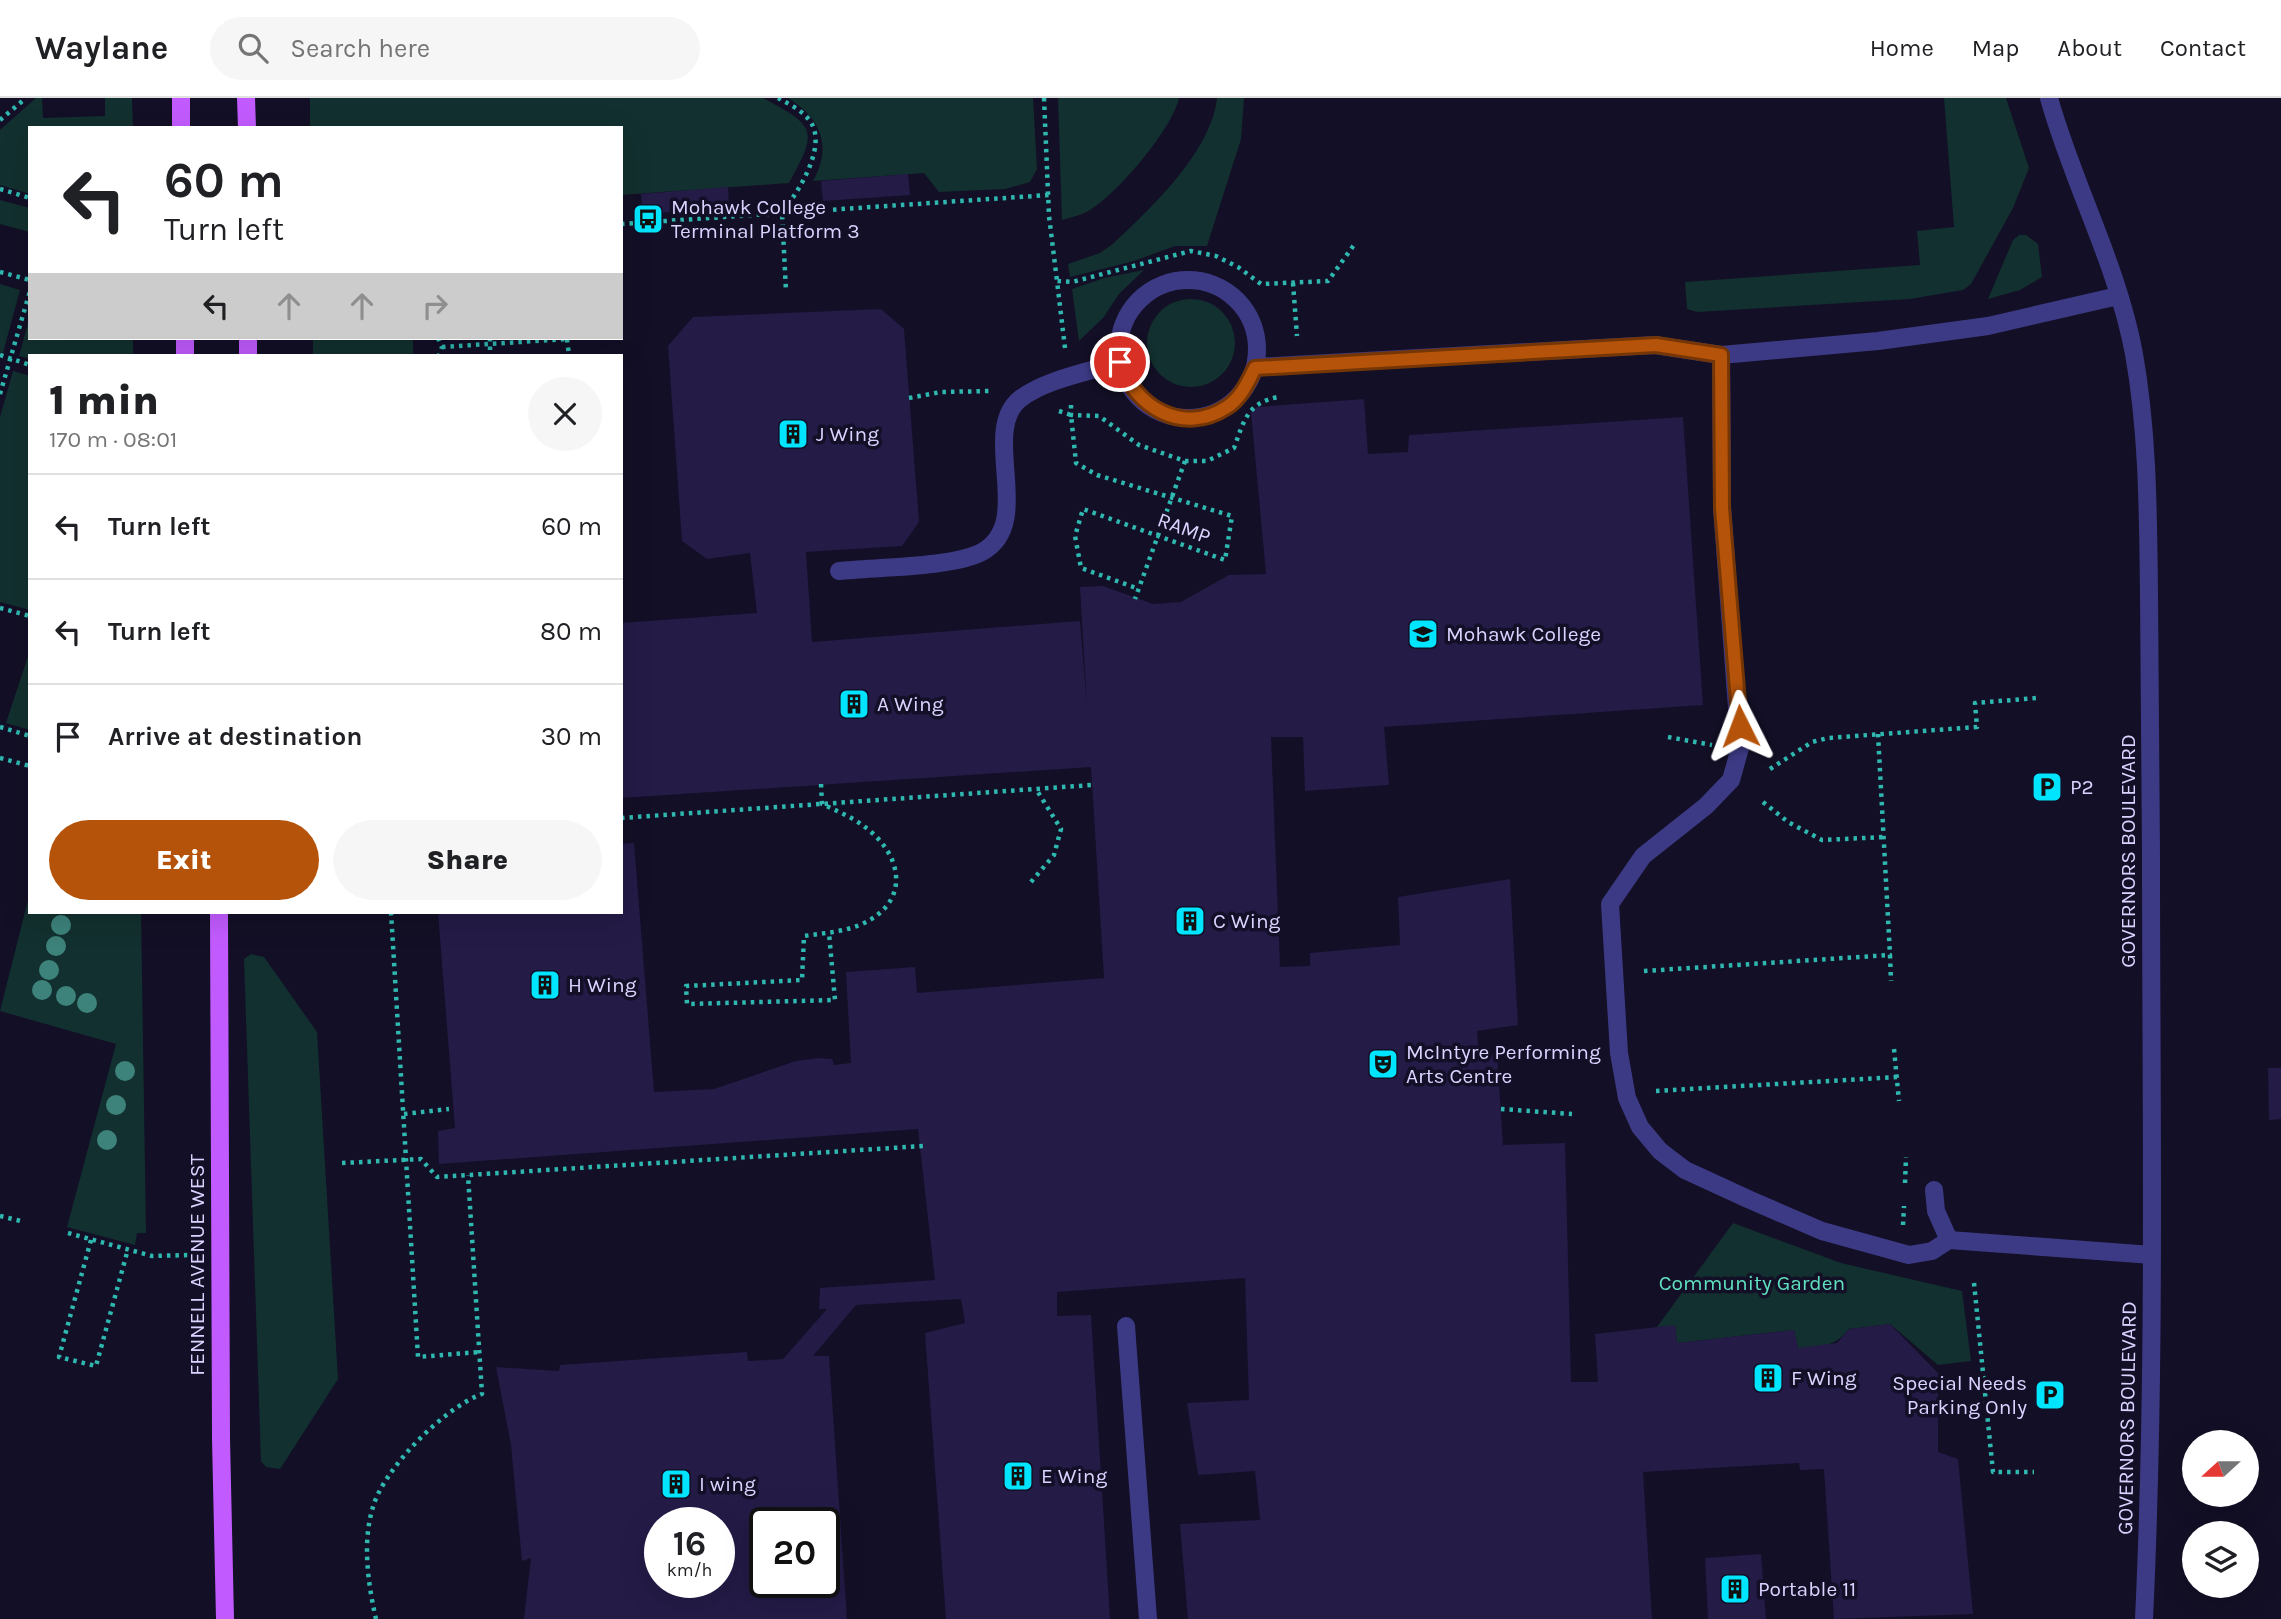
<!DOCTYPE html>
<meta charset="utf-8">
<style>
body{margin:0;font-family:Karla,sans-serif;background:#f6f6f6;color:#202124;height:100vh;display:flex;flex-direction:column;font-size:26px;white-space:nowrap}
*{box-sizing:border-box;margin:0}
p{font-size:23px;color:#757577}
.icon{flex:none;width:38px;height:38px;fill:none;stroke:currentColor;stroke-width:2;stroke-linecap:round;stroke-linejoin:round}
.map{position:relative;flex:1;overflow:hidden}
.drawer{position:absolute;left:28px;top:256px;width:595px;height:560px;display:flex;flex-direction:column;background:#fff;border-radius:0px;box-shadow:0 7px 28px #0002}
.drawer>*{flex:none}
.banner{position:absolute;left:28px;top:28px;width:595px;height:214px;border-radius:0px;box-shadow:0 7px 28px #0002;background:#fff;color:#202124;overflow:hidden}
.needle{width:46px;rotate:249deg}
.tools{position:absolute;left:2182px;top:1332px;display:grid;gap:14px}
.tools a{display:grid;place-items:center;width:77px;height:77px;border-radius:50%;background:#fff;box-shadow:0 7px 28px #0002;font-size:35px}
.speed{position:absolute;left:644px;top:1409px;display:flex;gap:14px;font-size:35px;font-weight:700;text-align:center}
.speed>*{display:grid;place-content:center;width:91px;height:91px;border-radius:50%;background:#fff;box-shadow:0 7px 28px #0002;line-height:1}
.speed small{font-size:18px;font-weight:400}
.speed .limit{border:4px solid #111;border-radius:10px;background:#fff;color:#111}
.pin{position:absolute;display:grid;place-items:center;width:60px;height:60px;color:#fff;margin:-30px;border:4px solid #fff;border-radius:50%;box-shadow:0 2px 7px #0007}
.me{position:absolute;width:77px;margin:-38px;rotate:357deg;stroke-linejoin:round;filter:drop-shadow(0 0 5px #0008)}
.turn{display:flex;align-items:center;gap:24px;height:147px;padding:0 21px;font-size:32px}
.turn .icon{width:91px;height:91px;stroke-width:2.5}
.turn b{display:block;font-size:49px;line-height:60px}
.lanes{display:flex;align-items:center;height:66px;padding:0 21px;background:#0003;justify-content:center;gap:35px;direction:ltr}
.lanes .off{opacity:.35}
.round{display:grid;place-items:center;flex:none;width:74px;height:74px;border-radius:37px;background:#f6f6f6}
.headline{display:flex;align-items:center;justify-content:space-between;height:119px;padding:0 21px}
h1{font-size:42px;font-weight:800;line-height:52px}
.button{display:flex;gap:14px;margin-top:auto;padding:14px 21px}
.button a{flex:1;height:80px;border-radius:42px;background:#b45309;color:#fff;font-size:28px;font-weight:800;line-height:80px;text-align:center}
.button a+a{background:#f6f6f6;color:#202124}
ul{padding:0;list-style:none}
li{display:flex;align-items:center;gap:21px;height:105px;padding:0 21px;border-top:2px solid #e0e0e0}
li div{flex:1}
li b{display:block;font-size:26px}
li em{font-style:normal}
header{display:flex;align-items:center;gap:42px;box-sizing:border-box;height:98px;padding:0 35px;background:#fff;border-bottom:2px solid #e0e0e0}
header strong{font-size:33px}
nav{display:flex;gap:38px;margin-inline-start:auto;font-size:24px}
.search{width:490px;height:63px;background:#f6f6f6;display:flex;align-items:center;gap:18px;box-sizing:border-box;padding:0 24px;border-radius:38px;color:#757577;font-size:26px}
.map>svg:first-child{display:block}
.green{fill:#12302f}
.building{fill:#241b47;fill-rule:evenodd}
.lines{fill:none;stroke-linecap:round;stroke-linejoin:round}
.path{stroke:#2fb8b0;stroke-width:4.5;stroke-dasharray:3.5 5;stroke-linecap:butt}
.minor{stroke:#3d3a85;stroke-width:18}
.major{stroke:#c25bff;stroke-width:18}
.tree{fill:#3d827b}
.route-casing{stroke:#753606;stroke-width:18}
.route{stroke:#b45309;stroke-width:12}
.labels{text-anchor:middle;stroke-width:7;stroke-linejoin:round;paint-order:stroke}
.poi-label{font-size:21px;fill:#d9d4ff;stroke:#130f26;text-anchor:start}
.street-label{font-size:21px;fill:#d9d4ff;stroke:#130f26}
.park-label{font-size:21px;fill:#5fe0c0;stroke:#130f26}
</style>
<header>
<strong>Waylane</strong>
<div class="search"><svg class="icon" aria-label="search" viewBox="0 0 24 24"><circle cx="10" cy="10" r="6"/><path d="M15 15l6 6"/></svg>Search here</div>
<nav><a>Home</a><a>Map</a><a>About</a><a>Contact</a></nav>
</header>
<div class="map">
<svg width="2281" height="1521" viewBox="0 0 2281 1521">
<rect width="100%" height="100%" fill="#130f26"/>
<path class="green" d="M36,0H42L43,20L105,18V0H132L133,30H30V96L0,87V32Z
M310,0H763C815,28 819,31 789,85L621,97V30H310Z
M788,0H1033L1037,71L1030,84L1005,91L939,94L924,75L813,83C833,47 820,20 788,0Z
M1058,0H1179C1173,30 1116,98 1088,113C1080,118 1071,119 1062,122Z
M1217,0H1244L1241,41L1207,148H1175L1134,163L1070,179L1068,166L1100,155L1114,145C1152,109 1211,54 1217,0Z
M1944,0H2006L2029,70L2013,110L1971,186L1963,192L1910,201L1697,214L1687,211L1685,184L1920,167L1917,133L1954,129Z
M0,102L30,110V134L0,126Z
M2019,137H2026L2038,146L2042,179L2020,192L1988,201L2013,142Z
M1144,172L1119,196L1103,220L1079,243L1072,191L1104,180Z
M0,186L20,192L3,255L0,254Z
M1147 245a44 44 0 1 1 88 0a44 44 0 1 1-88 0Z
M30,218V240H133V257H30V261L19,258Z
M313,240H413V257H313Z
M13,273L30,278V512L0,504V319Z
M30,552V632L6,625Z
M30,794V814H141L146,1135H137L135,1147L67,1129L116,946L0,913Z
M251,856L264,859L317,934L338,1281L280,1371L266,1369L261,1363L244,861Z
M1733,1125L1841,1165L1962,1193L1971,1263L1938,1267L1890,1226L1849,1231C1835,1248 1820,1251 1798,1250L1794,1232L1677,1245L1675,1228L1657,1229Z"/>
<path class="building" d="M908,76L910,97L823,103L821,83Z
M728,89L729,110L643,116L641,96Z
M881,211L904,231L919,424L902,448L806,454L812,544L1080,523L1087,609L1080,489L1103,488L1153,506L1181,504L1229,477L1266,476L1251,314L1257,309L1364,301L1368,356L1408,354L1409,337L1683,319L1703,607L1384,629L1389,687L1305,693L1303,639H1271L1280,869L1310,868V855L1400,847L1398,799L1510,781L1518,927L1477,933L1479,958L1497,956L1503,1047L1565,1045L1571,1284H1598L1595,1236L1675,1227L1677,1245L1794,1232L1798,1250L1837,1245L1849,1231L1890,1226L1938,1275V1354L1958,1361L1973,1516L1834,1521L1824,1371L1800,1372L1799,1365L1643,1374L1652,1521H1188L1180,1426L1260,1422L1255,1373L1198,1377L1187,1305L1249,1302L1245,1180L1057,1194V1218L1091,1217L1110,1521H946L925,1235L965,1225L961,1201L856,1207L813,1258H829L847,1521H524L531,1460L522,1463L511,1347L496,1269L559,1273L560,1267L747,1254L748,1263L783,1261L827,1211H819L820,1190L935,1182L918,1031L439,1066L438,1033L455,1030L438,814H621V746L634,745L654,994L714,991L796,963L818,960L832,961L834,967L851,965L846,874L915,869L917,895L1104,880L1091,669L621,700V525L757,515L750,455L707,461L682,443L668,248L693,219ZM660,1424H719V1484H660ZM765,1424H824V1484H765Z
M2268,970H2281V1021L2269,1022Z
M1761,1456L1766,1521H1708L1705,1460Z"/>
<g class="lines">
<path class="path" d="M778,0C789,6 802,12 810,23C828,48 798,95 782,114L786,193
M1044,0L1049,118L1057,183
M0,22L26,0
M0,91L30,100
M621,126L1049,97
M0,174L30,182
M1293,185L1297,238
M438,240L442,249L439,257
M490,240V257
M567,241L569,257
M442,249L567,241
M1065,250L1057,183L1072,184L1191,153L1216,158L1238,169L1261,186L1328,183L1354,147
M0,257L30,267
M0,296L30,193
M909,300L941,294L990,293
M1071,307V317L1099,318L1139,347L1185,363L1135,501
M1059,313L1071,317L1076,365L1097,377L1232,418L1225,462L1083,411L1075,438L1081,470L1139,491
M1185,363H1207L1234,350C1244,323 1247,305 1278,299
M0,510L30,518
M0,629L30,638
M1878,636L1890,857
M1668,639L1712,647
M0,660L30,668
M1770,671L1812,644L1828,640L1977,629L1975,605L2037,600
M821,686L822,706C837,713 852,719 865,729C903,757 911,804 862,826C844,834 824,835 804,838L802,882L686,888L687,906L835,902L829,835
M1763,704L1788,724L1822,742L1884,739
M621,720L1092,687
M1031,784L1054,757L1061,731L1036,691
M391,814L418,1259L479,1254
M1644,873L1890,857L1891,883
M1894,951L1899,1003
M1656,993L1897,979
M1501,1011L1572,1016
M404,1016L449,1011
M342,1065L421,1061L437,1079L923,1048
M1905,1085L1906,1059
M0,1118L21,1123
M1903,1127L1904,1108
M68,1135L152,1158L191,1157
M91,1142L59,1259L96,1268L128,1151
M1974,1185L1993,1374H2034
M376,1521C368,1486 362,1444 373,1409C384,1370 445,1309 482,1296L468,1077"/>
<path class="minor" d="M2049,0C2073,86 2118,168 2134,256C2148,335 2148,415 2149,495C2150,582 2151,669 2151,757C2151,1012 2156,1267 2144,1521
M1119 251a69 69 0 1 1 138 0a69 69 0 1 1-138 0Z
M1721,257L1722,409L1740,650L1731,682L1706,708L1643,758L1610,806L1619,955L1627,1000L1640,1029L1660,1053L1685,1072L1748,1101L1822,1133L1909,1157L1932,1153L1949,1142L2152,1157
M1255,269L1655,247L1721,257L1878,243L1988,228L2118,198
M839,473C875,469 951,470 982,454C1036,425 979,334 1020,301C1046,281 1089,274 1120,264
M1934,1092L1936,1113L1949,1142
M1126,1228L1148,1521"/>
<path class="major" d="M181,0V30
M246,0L247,30
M185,240V257
M248,240V257
M219,814L221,1341L225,1521"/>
</g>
<g class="tree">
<circle cx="61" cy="827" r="10"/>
<circle cx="56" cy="848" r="10"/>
<circle cx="49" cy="872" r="10"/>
<circle cx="42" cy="892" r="10"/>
<circle cx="66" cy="898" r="10"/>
<circle cx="87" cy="905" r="10"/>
<circle cx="125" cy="973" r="10"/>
<circle cx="116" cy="1007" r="10"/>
<circle cx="107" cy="1042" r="10"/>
</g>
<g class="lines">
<g class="route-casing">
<path id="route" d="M1120,264C1134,309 1183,338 1227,309C1241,300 1248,284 1255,270L1656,247L1721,257L1722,410L1740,628"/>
</g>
<use href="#route" class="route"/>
</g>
<defs>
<g id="bus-square" transform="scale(1.575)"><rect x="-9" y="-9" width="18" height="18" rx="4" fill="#00e5ff" stroke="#130f26"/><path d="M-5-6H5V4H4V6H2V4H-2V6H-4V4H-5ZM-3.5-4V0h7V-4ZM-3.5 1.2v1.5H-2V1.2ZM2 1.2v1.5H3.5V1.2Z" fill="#111"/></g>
<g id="building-square" transform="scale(1.575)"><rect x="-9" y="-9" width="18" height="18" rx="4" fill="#00e5ff" stroke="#130f26"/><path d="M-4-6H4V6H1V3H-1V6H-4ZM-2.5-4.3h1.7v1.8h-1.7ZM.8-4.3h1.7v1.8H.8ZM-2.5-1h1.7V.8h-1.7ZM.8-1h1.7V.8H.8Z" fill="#111"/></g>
<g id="university-square" transform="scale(1.575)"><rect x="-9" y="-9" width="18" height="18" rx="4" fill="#00e5ff" stroke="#130f26"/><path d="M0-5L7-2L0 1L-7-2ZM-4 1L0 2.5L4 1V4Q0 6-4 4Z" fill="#111"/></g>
<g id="parking-square" transform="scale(1.575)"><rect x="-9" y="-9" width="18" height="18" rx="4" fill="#00e5ff" stroke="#130f26"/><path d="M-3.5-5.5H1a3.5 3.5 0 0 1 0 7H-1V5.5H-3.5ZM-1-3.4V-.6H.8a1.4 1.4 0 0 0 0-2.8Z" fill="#111"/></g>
<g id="theatre-square" transform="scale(1.575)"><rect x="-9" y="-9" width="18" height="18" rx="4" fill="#00e5ff" stroke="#130f26"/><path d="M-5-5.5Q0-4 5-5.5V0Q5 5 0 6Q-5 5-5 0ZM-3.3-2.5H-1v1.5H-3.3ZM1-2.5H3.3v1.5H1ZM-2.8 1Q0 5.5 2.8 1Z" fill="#111"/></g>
</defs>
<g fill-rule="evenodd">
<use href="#bus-square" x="648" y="121"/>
<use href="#building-square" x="793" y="336"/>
<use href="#university-square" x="1423" y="536"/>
<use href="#building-square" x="854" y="606"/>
<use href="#parking-square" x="2047" y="689"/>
<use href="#building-square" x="1190" y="823"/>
<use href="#building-square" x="545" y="887"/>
<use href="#theatre-square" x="1383" y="966"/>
<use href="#building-square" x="1768" y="1280"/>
<use href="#parking-square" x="2050" y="1297"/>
<use href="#building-square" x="1018" y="1378"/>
<use href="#building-square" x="676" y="1386"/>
<use href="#building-square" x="1735" y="1491"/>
</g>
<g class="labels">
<g class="poi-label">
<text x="671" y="116">Mohawk College<tspan x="671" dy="24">Terminal Platform 3</tspan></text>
<text x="816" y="343">J Wing</text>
<text x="1446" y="543">Mohawk College</text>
<text x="877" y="613">A Wing</text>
<text x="2070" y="696">P2</text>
<text x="1213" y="830">C Wing</text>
<text x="568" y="894">H Wing</text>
<text x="1406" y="961">McIntyre Performing<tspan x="1406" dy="24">Arts Centre</tspan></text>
<text x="1791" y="1287">F Wing</text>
<text x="2027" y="1292" text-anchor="end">Special Needs<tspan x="2027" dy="24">Parking Only</tspan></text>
<text x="1041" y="1385">E Wing</text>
<text x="699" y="1393">I wing</text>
<text x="1758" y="1498">Portable 11</text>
</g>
<g class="street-label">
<text transform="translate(1184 430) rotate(20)" y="7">RAMP</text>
<text transform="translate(2128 753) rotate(-90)" y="7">GOVERNORS BOULEVARD</text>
<text transform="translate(197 1167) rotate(-90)" y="7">FENNELL AVENUE WEST</text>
<text transform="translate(2127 1320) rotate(-89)" y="7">GOVERNORS BOULEVARD</text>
</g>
<g class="park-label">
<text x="1752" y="1192">Community Garden</text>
</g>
</g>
</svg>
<div class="tools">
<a><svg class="needle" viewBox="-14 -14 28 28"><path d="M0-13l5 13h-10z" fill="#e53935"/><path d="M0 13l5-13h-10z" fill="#757577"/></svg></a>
<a><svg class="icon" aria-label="layers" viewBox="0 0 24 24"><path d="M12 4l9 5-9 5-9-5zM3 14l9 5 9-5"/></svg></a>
</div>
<div class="speed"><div>16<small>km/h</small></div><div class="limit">20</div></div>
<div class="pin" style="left:1120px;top:264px;background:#d93025"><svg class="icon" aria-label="arrive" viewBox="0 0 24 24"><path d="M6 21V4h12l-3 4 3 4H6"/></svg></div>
<svg class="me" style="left:1740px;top:628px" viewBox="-20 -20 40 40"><path d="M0-17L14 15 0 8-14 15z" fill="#b45309" stroke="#fff" stroke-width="4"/></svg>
<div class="banner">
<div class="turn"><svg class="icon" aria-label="left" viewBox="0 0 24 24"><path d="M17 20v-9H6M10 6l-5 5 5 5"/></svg><div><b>60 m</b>Turn left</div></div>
<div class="lanes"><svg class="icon" aria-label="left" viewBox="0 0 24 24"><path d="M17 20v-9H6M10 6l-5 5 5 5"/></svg><svg class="icon off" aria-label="ahead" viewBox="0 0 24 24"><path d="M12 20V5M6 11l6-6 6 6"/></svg><svg class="icon off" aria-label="ahead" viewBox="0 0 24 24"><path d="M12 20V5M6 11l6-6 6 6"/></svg><svg class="icon off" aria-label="right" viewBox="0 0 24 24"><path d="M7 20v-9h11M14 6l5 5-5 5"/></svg></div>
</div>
<section class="drawer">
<div class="headline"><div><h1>1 min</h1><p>170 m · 08:01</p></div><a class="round"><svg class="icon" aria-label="close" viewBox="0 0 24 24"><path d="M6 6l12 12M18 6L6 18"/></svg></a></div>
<ul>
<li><svg class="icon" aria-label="left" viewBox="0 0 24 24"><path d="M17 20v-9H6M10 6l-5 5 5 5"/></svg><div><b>Turn left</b></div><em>60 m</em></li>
<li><svg class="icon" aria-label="left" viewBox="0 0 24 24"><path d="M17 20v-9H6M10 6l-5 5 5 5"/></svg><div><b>Turn left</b></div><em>80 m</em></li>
<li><svg class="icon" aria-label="arrive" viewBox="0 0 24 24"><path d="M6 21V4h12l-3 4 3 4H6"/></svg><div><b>Arrive at destination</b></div><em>30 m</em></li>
</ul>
<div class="button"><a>Exit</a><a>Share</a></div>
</section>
</div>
